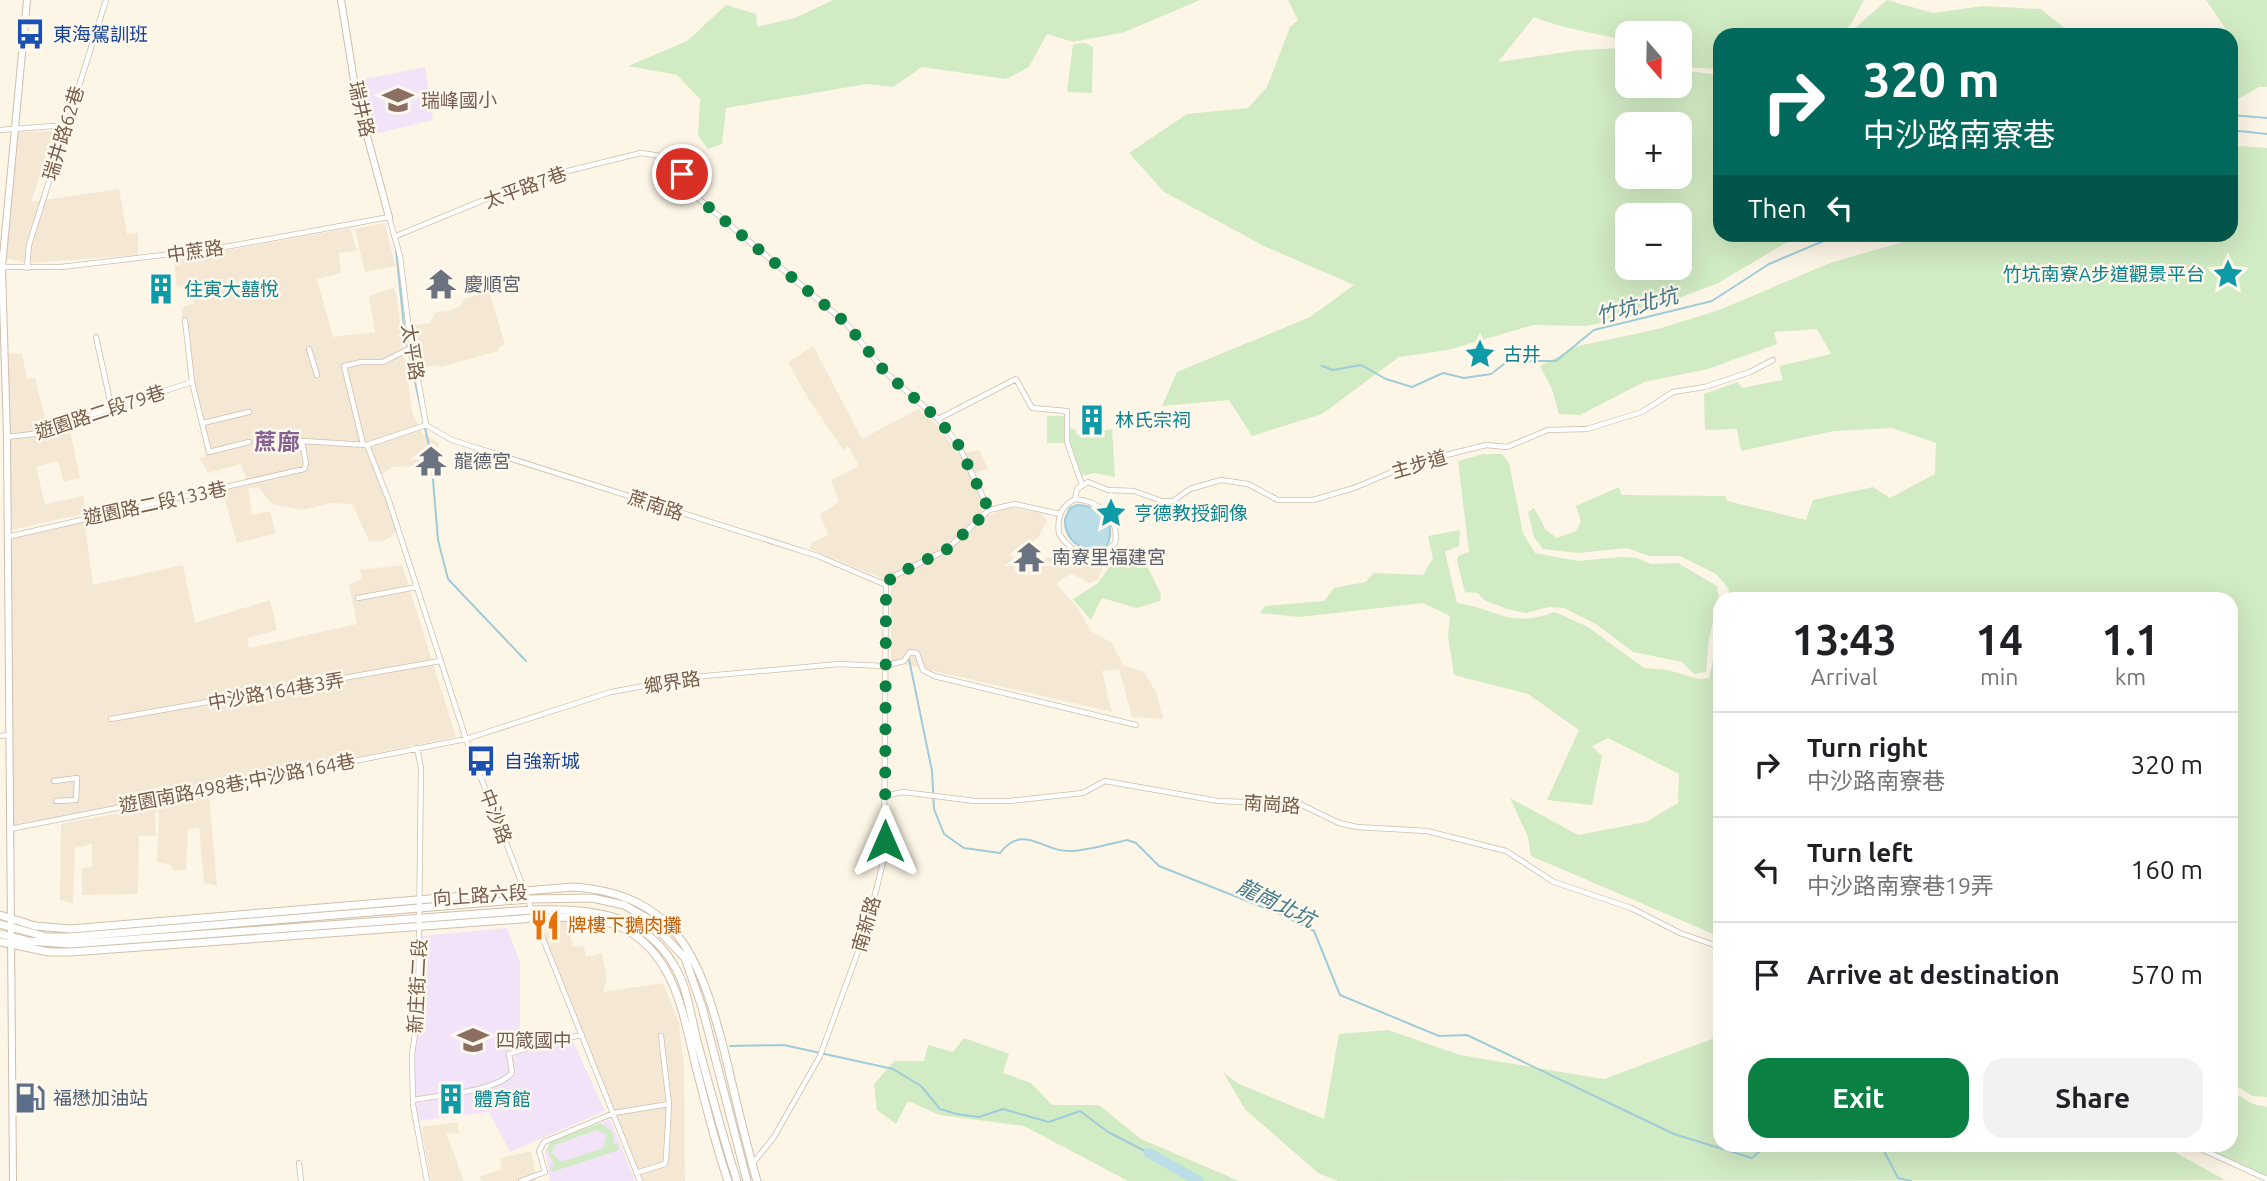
<!DOCTYPE html>
<meta charset="utf-8">
<style>
body{margin:0;font-family:Ubuntu,"Noto Sans TC",sans-serif;background:#f2f2f2;color:#202124;height:100vh;display:flex;flex-direction:column;font-size:26px;white-space:nowrap}
*{box-sizing:border-box;margin:0}
p{font-size:23px;color:#757577}
.icon{flex:none;width:38px;height:38px;fill:none;stroke:currentColor;stroke-width:2;stroke-linecap:round;stroke-linejoin:round}
.map{position:relative;flex:1;overflow:hidden}
.drawer{position:absolute;left:1713px;top:592px;width:525px;height:560px;display:flex;flex-direction:column;background:#fff;border-radius:21px;box-shadow:0 7px 28px #0002}
.drawer>*{flex:none}
.banner{position:absolute;left:1713px;top:28px;width:525px;height:214px;border-radius:21px;box-shadow:0 7px 28px #0002;background:#00695c;color:#fff;overflow:hidden}
.needle{width:46px;rotate:160deg}
.fabs{position:absolute;left:1615px;top:21px;display:grid;gap:14px}
.fabs a{display:grid;place-items:center;width:77px;height:77px;border-radius:14px;background:#fff;box-shadow:0 7px 28px #0002;font-size:35px}
.pin{position:absolute;display:grid;place-items:center;width:60px;height:60px;color:#fff;margin:-30px;border:4px solid #fff;border-radius:50%;box-shadow:0 2px 7px #0007}
.me{position:absolute;width:77px;margin:-38px;rotate:0deg;stroke-linejoin:round;filter:drop-shadow(0 0 5px #0008)}
.turn{display:flex;align-items:center;gap:24px;height:147px;padding:0 35px;font-size:32px}
.turn .icon{width:91px;height:91px;stroke-width:2.5}
.turn b{display:block;font-size:49px;line-height:60px}
.then{display:flex;align-items:center;height:66px;padding:0 35px;background:#0003;gap:14px;font-size:26px}
.eta{display:flex;justify-content:space-evenly;align-items:center;height:119px;text-align:center}
.eta b{font-size:42px;font-weight:700;line-height:49px}
.cta{display:flex;gap:14px;margin-top:auto;padding:14px 35px}
.cta a{flex:1;height:80px;border-radius:21px;background:#0b8043;color:#fff;font-size:28px;font-weight:700;line-height:80px;text-align:center}
.cta a+a{background:#f2f2f2;color:#202124}
ul{padding:0;list-style:none}
li{display:flex;align-items:center;gap:21px;height:105px;padding:0 35px;border-top:2px solid #e0e0e0}
li div{flex:1}
li b{display:block;font-size:26px}
li em{font-style:normal}
.map>svg:first-child{display:block}
.residential{fill:#f4e8d4}
.education{fill:#f3e3f9}
.green{fill:#d1ebc4;fill-rule:evenodd}
.water{fill:#badde7;stroke:#a0ccd9;stroke-width:2}
.lines{fill:none;stroke-linecap:round;stroke-linejoin:round}
.stream{stroke:#a0ccd9;stroke-width:2}
.river{stroke:#badde7;stroke-width:10}
.minor-casing{stroke:#cfbeac;stroke-width:6}
.tertiary-casing{stroke:#cfbeac;stroke-width:8}
.secondary-casing{stroke:#d2bfa9;stroke-width:9}
.minor{stroke:#fff;stroke-width:4.5}
.tertiary{stroke:#fff;stroke-width:6}
.secondary{stroke:#fff;stroke-width:7}
.route{stroke:#0b8043;stroke-width:12;stroke-dasharray:0 21.6}
.labels{text-anchor:middle;stroke-width:5;stroke-linejoin:round;paint-order:stroke}
.transit-label{font-size:19px;fill:#164399;stroke:#fff9ed;text-anchor:start}
.education-label{font-size:19px;fill:#785e54;stroke:#fff9ed;text-anchor:start}
.street-label{font-size:19px;fill:#775d4a;stroke:#fff9ed}
.culture-label{font-size:19px;fill:#0d838f;stroke:#fff9ed;text-anchor:start}
.worship-label{font-size:19px;fill:#5b616d;stroke:#fff9ed;text-anchor:start}
.food-label{font-size:19px;fill:#c56008;stroke:#fff9ed;text-anchor:start}
.service-label{font-size:19px;fill:#4e5e75;stroke:#fff9ed;text-anchor:start}
.water-label{font-size:21px;font-style:italic;fill:#437a8b;stroke:#fff9ed}
.quarter-label{font-size:23px;font-weight:bold;fill:#866293;stroke:#fff9ed}
</style>
<div class="map">
<svg width="2267" height="1181" viewBox="0 0 2267 1181">
<rect width="100%" height="100%" fill="#fdf6e6"/>
<path class="residential" d="M55,131L31,202L119,189L127,234L138,233V255L27,263L5,258L17,132Z
M385,223L395,266L365,272L355,229Z
M350,228L357,251L339,253L341,273L317,279L333,337L375,332L369,296L393,288L396,292L412,412L422,433L439,443L435,465L392,467L380,476L399,528L389,538L380,542L369,541L352,504L332,503L303,510L272,504L259,488H248L252,515L270,511L276,533L237,543L222,490L243,486L246,476L240,464L208,473L200,458L206,457L181,308L194,303L190,283L177,287L174,260Z
M489,292L505,344L498,348V351L441,367L437,365L420,368L417,350L422,349L414,340L412,326L430,323L436,312L450,311L460,306L464,299Z
M813,346L862,439L918,409L937,425L958,454L979,450L988,469L970,475L990,516L1008,507L1041,513L1047,521L1038,538L1012,555L1015,571L1044,558L1055,557L1064,547L1082,559L1105,562L1098,580L1089,583L1071,573L1056,584L1077,607L1091,631L1112,643L1124,666L1143,671L1157,694L1163,719L1132,717L1119,669L1102,671L1112,712L891,661V587L879,577L810,549L812,542L828,535L820,514L839,502L831,480L859,466L848,446L843,450L806,395L788,362Z
M9,353L22,354L27,379L35,378L44,415L45,435L70,430L80,478L64,482L58,461L36,467L45,504L83,496L86,513L7,531Z
M84,519L93,585L183,565L195,623L270,600L277,630L247,638L249,648L357,624L349,584L363,579L360,570L402,565L456,737L11,827L9,538L19,532Z
M209,796L217,886L204,883L199,828L188,829L186,870H173L171,865L157,862L159,811L155,813L156,836H139L138,894L82,895V868L92,867V844L75,848L73,903L60,900L61,824Z
M566,920L573,947L584,946L586,957L602,953L607,979L603,992L663,983L679,1023L684,1066L685,1181H642L576,1023L540,922Z
M458,1122L459,1134L446,1133L464,1181H431L421,1127Z
M531,1151L537,1181H482L479,1177L502,1169L500,1158Z"/>
<path class="education" d="M425,67L433,120L375,134L360,80Z
M507,928L520,962V1039L571,1037L605,1111L510,1152L489,1112L417,1121L413,1055L421,936Z
M610,1119L635,1181H550L545,1149Z"/>
<path class="green" d="M833,0H1200L1125,32L1073,42L1047,34L1029,67L1006,79L922,67L893,87L867,84L726,108L722,144L708,149L698,136L700,99L677,75L628,66L687,41L726,5L756,14L757,27L795,18Z
M1288,0H1864L1851,24L1840,35H1720V69L1680,67V33H1628L1627,41C1596,33 1564,29 1534,17L1498,62L1580,50L1622,48L1627,51L1628,86H1680V70L1720,75V234L1799,235L1718,283L1627,318L1586,326L1533,325L1448,350L1399,357L1322,414L1252,436L1229,400L1162,406L1177,372L1310,317L1354,285L1264,246L1164,192L1129,153L1187,114L1248,108L1267,87L1290,27L1298,20ZM1628,124H1680V177H1628ZM1628,215H1680V268H1628Z
M1887,0L1933,13L1983,6L2041,9L2073,35H1847Z
M2206,0H2267V87H2259L2231,103V35H2225V28Z
M1085,43L1093,47L1092,93L1067,92L1073,44Z
M2241,146L2267,148V1097L2252,1096L2231,1082V598H1727L1729,589L1716,574L1680,556H1649L1627,548L1578,553L1543,549L1534,537L1528,512L1534,508L1546,530L1557,538L1576,531L1581,521L1576,506L1619,487L1622,495L1725,496L1727,501L1806,520L1813,500L1873,487L1890,498L1935,474L1936,443L1892,428L1834,431L1741,451L1737,429L1705,430L1704,394L1738,382L1742,388L1783,380L1779,366L1831,354L1817,329L1774,332L1777,344L1708,369L1644,382L1580,415L1559,414L1552,389L1540,366L1578,346L1658,329L1719,310L1830,263L1899,243L1944,234H2231V151Z
M1047,416H1065V443H1047Z
M1069,428L1075,429L1077,435L1112,429L1115,477L1095,473L1081,476L1071,449Z
M1483,454H1502L1509,463L1523,533L1535,553L1578,561L1621,557L1637,558L1651,564L1678,563L1717,586L1719,600L1709,638L1706,672L1694,674L1682,662L1633,652L1596,624L1564,608L1549,607L1526,613L1507,609L1484,600L1478,593L1465,592L1457,561L1458,556L1469,552L1458,461Z
M1460,530L1459,546L1445,552L1457,603C1499,609 1508,629 1555,612L1588,627L1644,668L1668,670L1699,679L1709,678L1720,628V937L1531,856L1528,837L1510,798L1578,835L1646,822L1678,803L1679,774L1608,738L1592,746L1602,756L1592,805L1547,800L1579,730L1528,694L1454,675L1448,636L1450,616L1423,603L1300,617L1260,613L1265,606L1324,601L1334,588L1366,582L1373,573L1423,575L1433,558L1428,536Z
M1116,552L1148,568L1161,594L1160,601L1137,608L1102,598L1091,620L1073,599L1098,583L1108,569L1100,563L1109,560Z
M1388,1030L1460,1055L1604,1079L1720,1036V1144L2162,1145L2225,1180L1338,1181L1318,1173L1245,1109L1223,1072L1239,1084L1324,1119L1339,1034Z
M964,1038L1009,1054L1003,1073L1031,1083L1052,1105H1099L1141,1139L1239,1181H1128L1024,1126L940,1115L908,1101L896,1124L877,1110L874,1084L894,1061H924L928,1045L953,1052Z
M2231,1091L2253,1104L2267,1107V1179L2198,1145L2231,1144Z
M600,1123L612,1131L614,1144L618,1143L619,1150L552,1172L550,1167L554,1165L547,1149L551,1141ZM597,1130L607,1135L603,1148L561,1162L552,1153L555,1145Z"/>
<path class="water" d="M1077,505C1102,506 1119,526 1105,549C1085,555 1064,541 1065,519L1070,508Z"/>
<g class="lines">
<path class="stream" d="M2231,115L2267,118
M2231,134L2239,131L2267,134
M396,250L405,336L431,455L438,540L448,579L526,661
M1322,366L1333,370L1361,365L1386,379L1412,387L1443,373L1464,378L1491,374L1508,361H1556L1594,330L1712,301L1769,264L1840,234
M909,659L932,771L934,809L944,834L964,848L1000,853C1024,822 1043,853 1072,851C1090,850 1109,844 1127,840L1136,843L1159,866L1285,916L1314,931L1340,995L1439,1036L1467,1035L1674,1134L1752,1158L1768,1144
M730,1046L784,1045L893,1069L921,1086L940,1109L957,1114L979,1117L1003,1109L1049,1122L1080,1111L1108,1132L1149,1153
M1875,1144L1884,1151L1898,1178L1911,1181"/>
<path class="river" d="M1149,1153L1199,1181"/>
<g class="minor-casing">
<path id="minor" d="M0,130L53,126
M396,236L535,179L641,153L667,157L675,162L699,199L846,323L885,372L938,419L958,444L989,510
M2,267H61L214,249L389,217L400,256L408,322L426,425
M27,268L29,245L106,0
M185,320L192,382L209,452L249,442
M96,337L112,410
M309,349L317,375
M938,419L1016,379L1032,408L1067,411V442L1082,485
M203,423L249,412
M426,425L452,440L818,556L886,585
M7,437L33,434L192,382
M363,444L344,366L361,362H383L413,347
M367,445L389,501L466,739L532,910
M367,445L426,425
M1075,499L1077,489L1088,482L1108,490L1134,491L1162,501H1173L1190,489L1221,480L1248,484L1278,500H1313L1354,488L1411,464L1486,445L1507,447L1548,430L1587,429L1642,412L1673,392L1705,387L1750,372L1773,360
M1075,499C1098,501 1120,517 1115,543C1096,564 1074,556 1059,534C1057,518 1060,507 1075,499Z
M7,537L304,469L306,464L302,441L367,445
M886,585L892,577L946,550L989,510L1015,504L1060,514
M358,598L417,587
M111,719L440,661
M0,736L9,735
M417,748L421,768L418,1014L412,1054L413,1105L427,1181
M54,781L77,778L76,800L56,801
M885,796L903,792L975,801H1009L1083,793L1105,781L1218,801L1300,804L1339,823L1357,827L1427,831L1506,851L1554,882L1631,908L1680,933L1720,947
M10,829L466,739L611,692L694,677L839,664L885,666L904,661L910,652L917,653L923,670L934,676L1136,725
M535,919L640,1181
M413,1100C439,1095 495,1092 512,1073L509,1054L541,1043L582,1035
M2190,1144L2267,1179
M299,1163L301,1181
M753,1163L774,1137L820,1056L867,927L884,858L886,585
M636,1173L665,1164L666,1159L669,1104L661,1036
M521,1181L545,1172L539,1151L544,1142L614,1113L669,1104"/>
</g>
<g class="tertiary-casing">
<path id="tertiary" d="M341,0L357,99L389,217
M13,1181L7,437L2,267L27,0"/>
</g>
<g class="secondary-casing">
<path id="secondary" d="M0,915L35,926L70,929L573,887C676,894 700,958 723,1046C734,1091 744,1137 757,1181
M0,924L47,937H70L528,899L592,898L624,905L647,918L685,958L702,1007L747,1181
M0,934L28,941L70,944L532,910C594,908 652,913 681,979C689,998 692,1021 697,1041C710,1088 722,1135 737,1181
M0,942L49,952H71L534,918C563,917 592,915 619,926C675,952 683,1014 696,1067C706,1105 715,1144 728,1181"/>
</g>
<use href="#minor" class="minor"/>
<use href="#tertiary" class="tertiary"/>
<use href="#secondary" class="secondary"/>
</g>
<g class="lines">
<path class="route" d="M682,174L699,199L846,323L885,372L938,419L958,444L989,510L946,550L892,577L886,585L885,841"/>
</g>
<defs>
<g id="bus-bare" transform="scale(2.415)"><path d="M-5-6H5V4H4V6H2V4H-2V6H-4V4H-5ZM-3.5-4V0h7V-4ZM-3.5 1.2v1.5H-2V1.2ZM2 1.2v1.5H3.5V1.2Z" fill="#1a4fb4" stroke="#fff9ed" stroke-width="2.5" paint-order="stroke"/></g>
<g id="school-bare" transform="scale(2.415)"><path d="M0-5L7-2L0 1L-7-2ZM-4 1L0 2.5L4 1V4Q0 6-4 4Z" fill="#8d6e63" stroke="#fff9ed" stroke-width="2.5" paint-order="stroke"/></g>
<g id="sight-bare" transform="scale(2.415)"><path d="M0-6L1.8-2.2L6-1.7L2.9 1.2L3.7 5.4L0 3.3L-3.7 5.4L-2.9 1.2L-6-1.7L-1.8-2.2Z" fill="#0f9aa8" stroke="#fff9ed" stroke-width="2.5" paint-order="stroke"/></g>
<g id="temple-bare" transform="scale(2.415)"><path d="M0-6L5-2H3V0L6.5 2.5H4V6H1.5V3h-3V6H-4V2.5H-6.5L-3 0V-2H-5Z" fill="#6b7280" stroke="#fff9ed" stroke-width="2.5" paint-order="stroke"/></g>
<g id="building-bare" transform="scale(2.415)"><path d="M-4-6H4V6H1V3H-1V6H-4ZM-2.5-4.3h1.7v1.8h-1.7ZM.8-4.3h1.7v1.8H.8ZM-2.5-1h1.7V.8h-1.7ZM.8-1h1.7V.8H.8Z" fill="#0f9aa8" stroke="#fff9ed" stroke-width="2.5" paint-order="stroke"/></g>
<g id="restaurant-bare" transform="scale(2.415)"><path d="M-5-6h1v4h1v-4h1v4h1v-4h1v5L-1.5 .5V6h-2V.5L-5-1ZM5-6V6H3V1.5H1.5Q1.5-4 5-6Z" fill="#e8710a" stroke="#fff9ed" stroke-width="2.5" paint-order="stroke"/></g>
<g id="fuel-bare" transform="scale(2.415)"><path d="M-5.5-6h7V0h2V4h1.3V-2.5L3-4.5l.8-.8L6-3V5H2.5V1h-1V6h-7ZM-4.2-4.7v3.2H.2V-4.7Z" fill="#5c6f8a" stroke="#fff9ed" stroke-width="2.5" paint-order="stroke"/></g>
</defs>
<g fill-rule="evenodd">
<use href="#bus-bare" x="30" y="34"/>
<use href="#school-bare" x="398" y="100"/>
<use href="#sight-bare" x="2228" y="274"/>
<use href="#temple-bare" x="441" y="284"/>
<use href="#building-bare" x="161" y="289"/>
<use href="#sight-bare" x="1480" y="354"/>
<use href="#building-bare" x="1092" y="420"/>
<use href="#temple-bare" x="431" y="461"/>
<use href="#sight-bare" x="1111" y="513"/>
<use href="#temple-bare" x="1029" y="557"/>
<use href="#bus-bare" x="481" y="761"/>
<use href="#restaurant-bare" x="545" y="925"/>
<use href="#school-bare" x="473" y="1040"/>
<use href="#fuel-bare" x="30" y="1098"/>
<use href="#building-bare" x="451" y="1099"/>
</g>
<g class="labels">
<g class="transit-label">
<text x="53" y="41">東海駕訓班</text>
<text x="504" y="768">自強新城</text>
</g>
<g class="education-label">
<text x="421" y="107">瑞峰國小</text>
<text x="496" y="1047">四箴國中</text>
</g>
<g class="street-label">
<text transform="translate(362 109) rotate(77)" y="7">瑞井路</text>
<text transform="translate(63 133) rotate(-73)" y="7">瑞井路62巷</text>
<text transform="translate(525 187) rotate(-20)" y="7">太平路7巷</text>
<text transform="translate(195 251) rotate(-8)" y="7">中蔗路</text>
<text transform="translate(413 352) rotate(81)" y="7">太平路</text>
<text transform="translate(100 412) rotate(-18)" y="7">遊園路二段79巷</text>
<text transform="translate(1419 464) rotate(-16)" y="7">主步道</text>
<text transform="translate(155 503) rotate(-12)" y="7">遊園路二段133巷</text>
<text transform="translate(656 505) rotate(18)" y="7">蔗南路</text>
<text transform="translate(672 682) rotate(-9)" y="7">鄉界路</text>
<text transform="translate(276 691) rotate(-10)" y="7">中沙路164巷3弄</text>
<text transform="translate(237 783) rotate(-11)" y="7">遊園南路498巷;中沙路164巷</text>
<text transform="translate(1272 804) rotate(4)" y="7">南崗路</text>
<text transform="translate(496 816) rotate(69)" y="7">中沙路</text>
<text transform="translate(480 895) rotate(-4)" y="7">向上路六段</text>
<text transform="translate(866 924) rotate(-74)" y="7">南新路</text>
<text transform="translate(417 986) rotate(-87)" y="7">新庄街二段</text>
</g>
<g class="culture-label">
<text x="2205" y="281" text-anchor="end">竹坑南寮A步道觀景平台</text>
<text x="184" y="296">住寅大囍悅</text>
<text x="1503" y="361">古井</text>
<text x="1115" y="427">林氏宗祠</text>
<text x="1134" y="520">亨德教授銅像</text>
<text x="474" y="1106">體育館</text>
</g>
<g class="worship-label">
<text x="464" y="291">慶順宮</text>
<text x="454" y="468">龍德宮</text>
<text x="1052" y="564">南寮里福建宮</text>
</g>
<g class="food-label">
<text x="568" y="932">牌樓下鵝肉攤</text>
</g>
<g class="service-label">
<text x="53" y="1105">福懋加油站</text>
</g>
<g class="water-label">
<text transform="translate(1637 306) rotate(-15)" y="7">竹坑北坑</text>
<text transform="translate(1276 903) rotate(26)" y="7">龍崗北坑</text>
</g>
<g class="quarter-label">
<text x="277" y="450">蔗廍</text>
</g>
</g>
</svg>
<div class="fabs">
<a><svg class="needle" viewBox="-14 -14 28 28"><path d="M0-13l5 13h-10z" fill="#e53935"/><path d="M0 13l5-13h-10z" fill="#757577"/></svg></a>
<a>+</a>
<a>−</a>
</div>
<div class="pin" style="left:682px;top:174px;background:#d93025"><svg class="icon" aria-label="arrive" viewBox="0 0 24 24"><path d="M6 21V4h12l-3 4 3 4H6"/></svg></div>
<svg class="me" style="left:885px;top:841px" viewBox="-20 -20 40 40"><path d="M0-17L14 15 0 8-14 15z" fill="#0b8043" stroke="#fff" stroke-width="4"/></svg>
<div class="banner">
<div class="turn"><svg class="icon" aria-label="right" viewBox="0 0 24 24"><path d="M7 20v-9h11M14 6l5 5-5 5"/></svg><div><b>320 m</b>中沙路南寮巷</div></div>
<div class="then">Then<svg class="icon" aria-label="left" viewBox="0 0 24 24"><path d="M17 20v-9H6M10 6l-5 5 5 5"/></svg></div>
</div>
<section class="drawer">
<div class="eta">
<div><b>13:43</b><p>Arrival</p></div>
<div><b>14</b><p>min</p></div>
<div><b>1.1</b><p>km</p></div>
</div>
<ul>
<li><svg class="icon" aria-label="right" viewBox="0 0 24 24"><path d="M7 20v-9h11M14 6l5 5-5 5"/></svg><div><b>Turn right</b><p>中沙路南寮巷</p></div><em>320 m</em></li>
<li><svg class="icon" aria-label="left" viewBox="0 0 24 24"><path d="M17 20v-9H6M10 6l-5 5 5 5"/></svg><div><b>Turn left</b><p>中沙路南寮巷19弄</p></div><em>160 m</em></li>
<li><svg class="icon" aria-label="arrive" viewBox="0 0 24 24"><path d="M6 21V4h12l-3 4 3 4H6"/></svg><div><b>Arrive at destination</b></div><em>570 m</em></li>
</ul>
<div class="cta"><a>Exit</a><a>Share</a></div>
</section>
</div>
